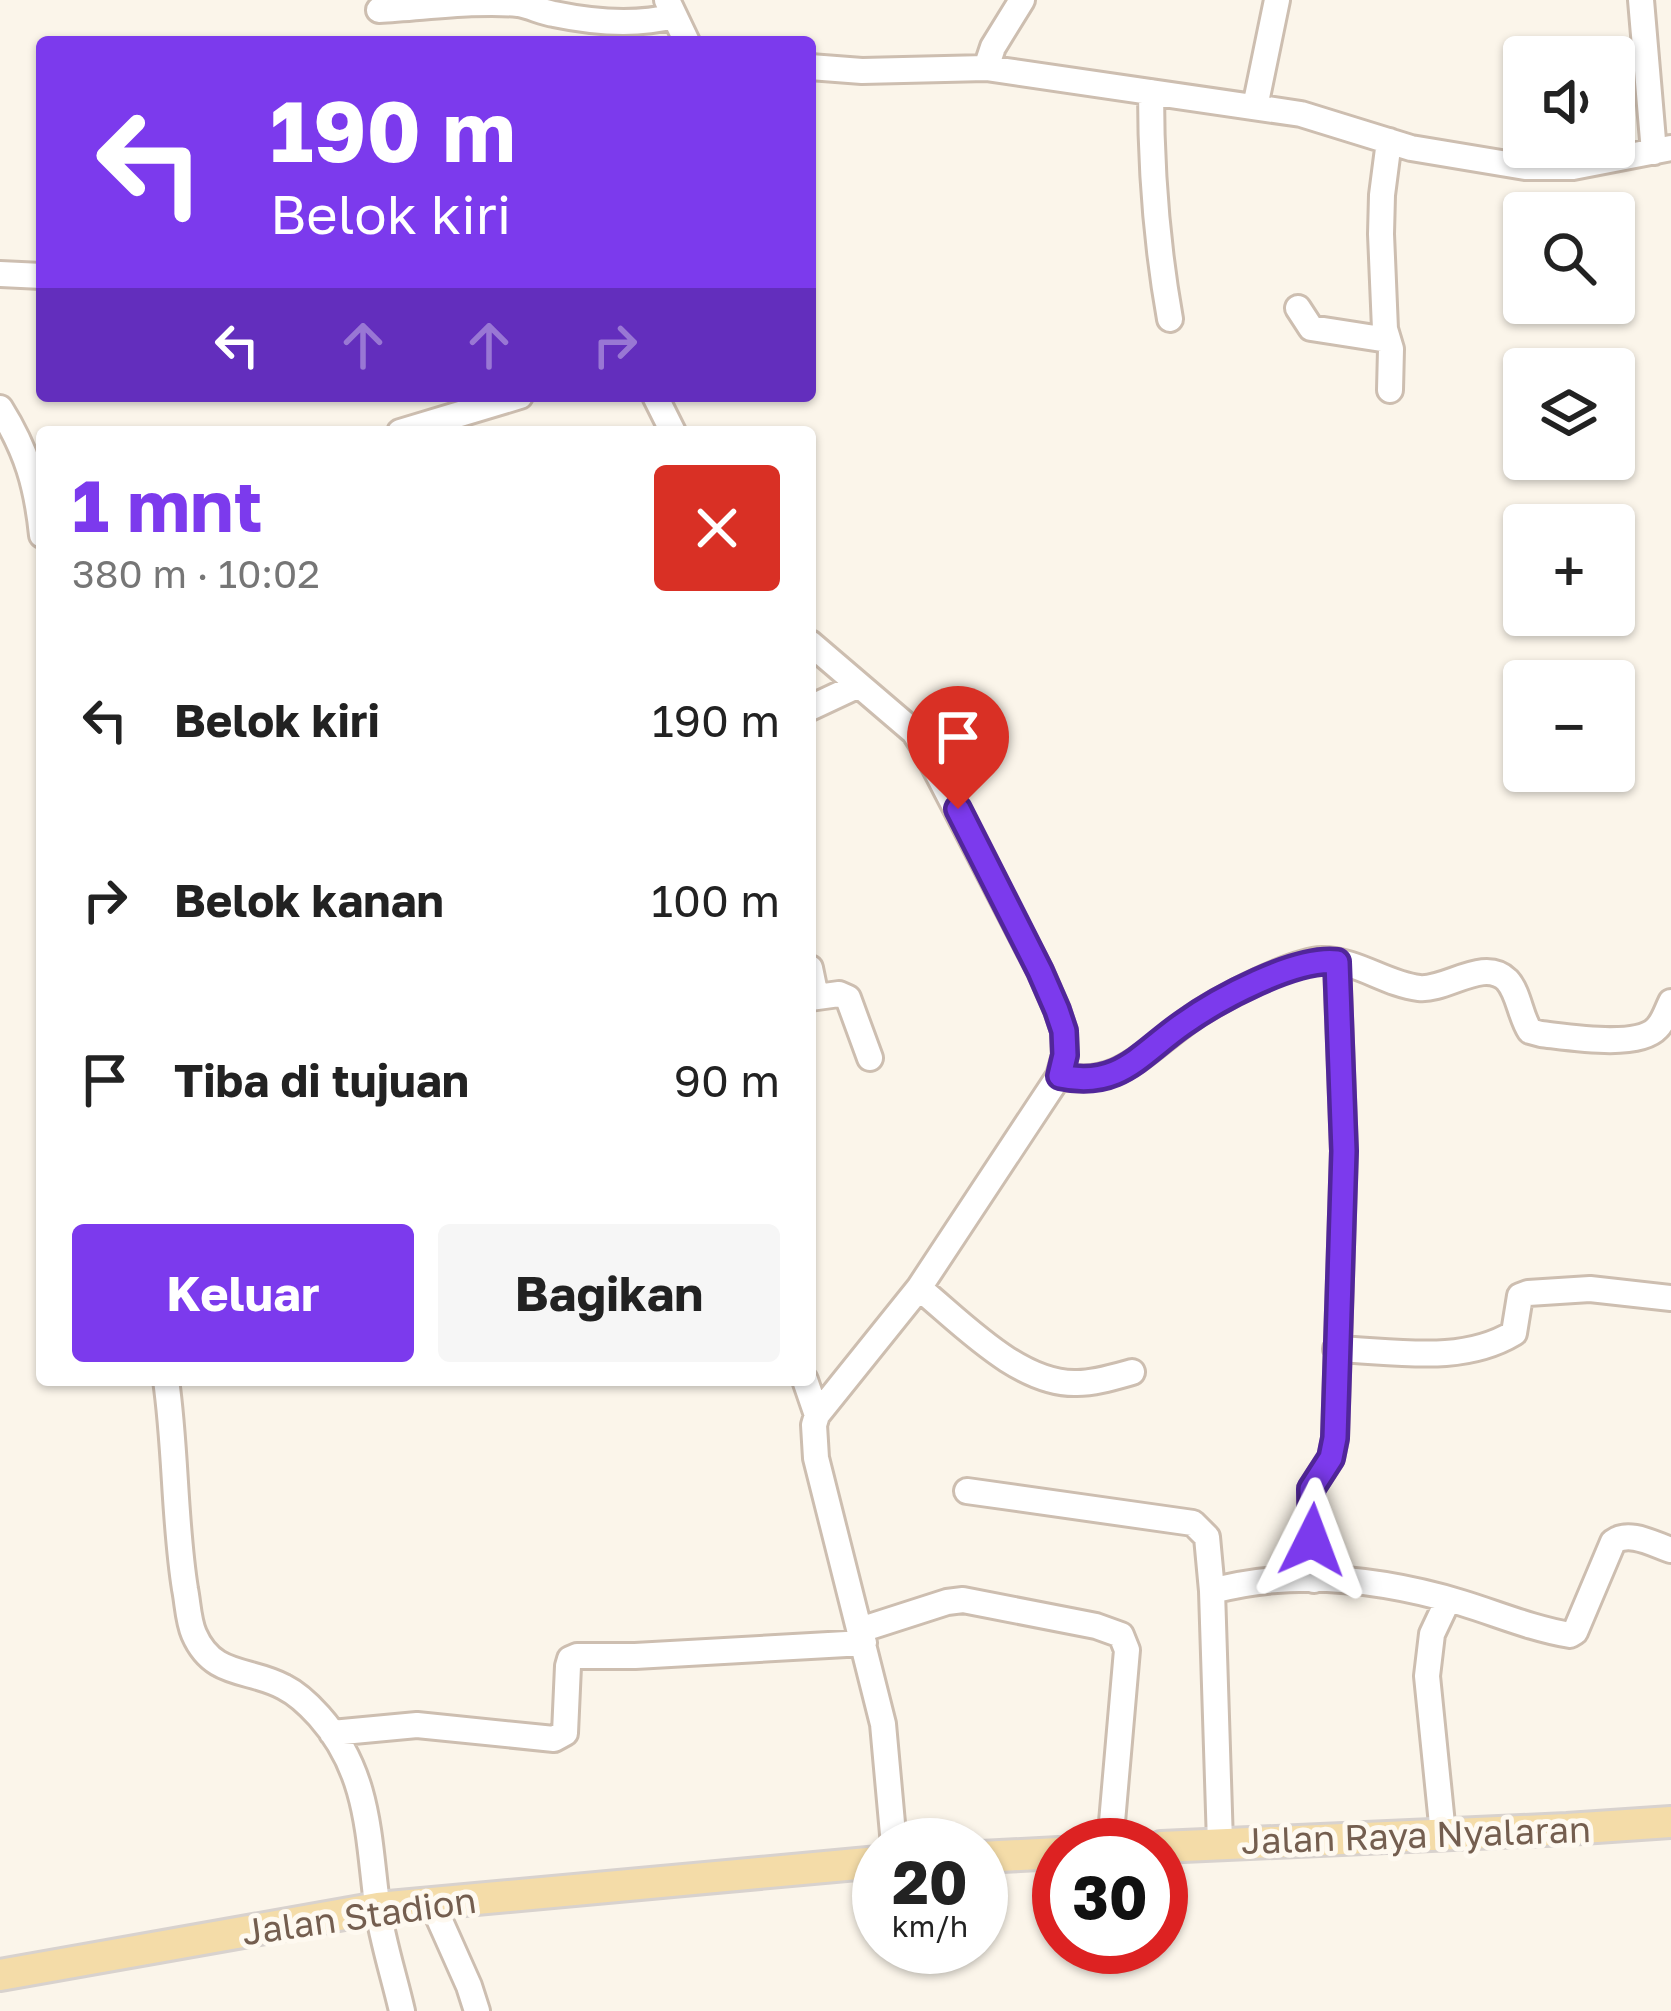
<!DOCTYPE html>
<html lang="id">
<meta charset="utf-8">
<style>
body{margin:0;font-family:"Golos Text",sans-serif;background:#f6f6f6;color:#222;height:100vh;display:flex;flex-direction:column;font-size:45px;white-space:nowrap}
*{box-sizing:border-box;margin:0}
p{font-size:39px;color:#767676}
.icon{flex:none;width:66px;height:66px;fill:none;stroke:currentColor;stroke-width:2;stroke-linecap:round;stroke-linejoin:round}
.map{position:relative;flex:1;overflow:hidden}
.drawer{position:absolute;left:36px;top:426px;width:780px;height:960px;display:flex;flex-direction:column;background:#fff;border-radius:12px;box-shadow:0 3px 9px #0004}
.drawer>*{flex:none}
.top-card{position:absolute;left:36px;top:36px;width:780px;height:366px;border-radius:12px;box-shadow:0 3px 9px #0004;background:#7c3aed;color:#fff;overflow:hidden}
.tools{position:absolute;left:1503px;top:36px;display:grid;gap:24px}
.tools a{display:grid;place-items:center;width:132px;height:132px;border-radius:12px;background:#fff;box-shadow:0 3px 9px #0004;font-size:60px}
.speed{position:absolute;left:852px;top:1818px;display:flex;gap:24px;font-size:60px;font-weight:700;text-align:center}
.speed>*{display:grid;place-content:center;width:156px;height:156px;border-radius:50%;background:#fff;box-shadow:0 3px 9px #0004;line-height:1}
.speed small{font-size:30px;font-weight:400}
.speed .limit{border:18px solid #d22;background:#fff;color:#111}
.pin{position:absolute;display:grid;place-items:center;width:102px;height:102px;color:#fff;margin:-123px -51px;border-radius:50% 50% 50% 0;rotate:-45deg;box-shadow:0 0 12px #0007}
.pin .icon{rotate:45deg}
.me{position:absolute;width:132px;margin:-66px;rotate:3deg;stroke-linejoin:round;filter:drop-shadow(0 0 9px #0008)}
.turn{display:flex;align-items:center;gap:42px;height:252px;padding:0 36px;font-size:54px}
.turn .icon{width:156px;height:156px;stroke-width:2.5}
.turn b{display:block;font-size:84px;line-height:102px}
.lanes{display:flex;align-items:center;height:114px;padding:0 36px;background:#0003;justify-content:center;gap:60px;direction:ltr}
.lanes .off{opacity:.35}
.round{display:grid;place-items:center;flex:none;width:126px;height:126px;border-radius:12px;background:#f6f6f6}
.overview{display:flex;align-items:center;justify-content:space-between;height:204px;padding:0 36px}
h1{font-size:72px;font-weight:700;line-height:90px;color:#7c3aed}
.button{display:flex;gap:24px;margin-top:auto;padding:24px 36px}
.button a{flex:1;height:138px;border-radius:12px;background:#7c3aed;color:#fff;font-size:48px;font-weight:700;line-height:138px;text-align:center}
.button a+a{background:#f6f6f6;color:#222}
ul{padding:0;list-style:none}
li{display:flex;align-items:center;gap:36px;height:180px;padding:0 36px}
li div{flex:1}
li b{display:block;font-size:45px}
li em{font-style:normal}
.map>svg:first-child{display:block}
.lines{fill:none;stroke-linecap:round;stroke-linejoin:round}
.minor-casing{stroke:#cdbeb0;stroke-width:30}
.major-casing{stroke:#d8d2ce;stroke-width:36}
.minor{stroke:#fff;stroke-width:24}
.major{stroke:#f4dca8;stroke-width:30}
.route-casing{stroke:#51269a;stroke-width:30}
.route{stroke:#7c3aed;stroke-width:21}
.labels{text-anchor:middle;stroke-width:10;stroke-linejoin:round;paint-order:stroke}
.street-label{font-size:36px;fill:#745e4f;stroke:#fef9f0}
</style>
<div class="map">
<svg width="1671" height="2011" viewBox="0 0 1671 2011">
<rect width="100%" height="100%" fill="#fbf5ea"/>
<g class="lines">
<g class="minor-casing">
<path id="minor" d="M667,0L687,42
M1641,0L1654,152
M379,10C422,8 475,0 518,4C530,6 542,12 554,14C592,22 635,26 674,16
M810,67L862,71L986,68L1301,114L1411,148L1525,167H1573L1671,148
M986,68L993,47L1022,0
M1151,92C1151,171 1156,241 1170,319
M1255,107L1277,0
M1389,141L1382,195L1381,234L1385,329L1391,349L1390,390
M0,274L42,276
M1298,308L1311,328L1388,340
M655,396L673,432
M0,408C27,451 37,486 42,535
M400,432L520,396
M810,643L914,732L925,749L1040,971L1057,1010L1064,1031L1065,1055L1059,1076L919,1288L817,1415L814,1425L816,1458L883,1724L894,1845
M810,708L859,685
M810,968L816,997
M810,998L839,994L848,998L870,1058
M1059,1076C1114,1088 1141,1056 1181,1026C1207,1005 1290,961 1322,960C1358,960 1385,984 1419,988C1446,991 1484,957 1507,980C1519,993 1520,1016 1530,1031L1541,1034C1568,1037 1638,1049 1657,1028C1664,1021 1667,1010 1671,1002
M919,1288C961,1322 1019,1385 1077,1383C1095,1383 1114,1377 1132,1372
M1336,1349C1395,1351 1461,1365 1514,1333L1520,1296L1528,1293L1590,1289L1671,1298
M166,1380C176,1449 174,1520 185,1589C188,1604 188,1620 194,1634C213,1678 249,1668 284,1687C296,1693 310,1706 319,1716C369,1772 368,1835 377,1904C382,1940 394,1976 402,2011
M805,1380L817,1415
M967,1491L1193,1523L1207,1537L1212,1591
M1314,1580L1311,1489L1331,1458L1335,1439L1344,1151L1337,962
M860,1630L947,1602L963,1600L1096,1626L1121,1635L1127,1650L1110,1845
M332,1733L417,1725L554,1739L565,1733L568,1666L570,1659L577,1656H635L864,1643
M1443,1834L1427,1676L1432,1634L1448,1600
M1220,1843L1212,1591C1294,1569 1382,1579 1462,1603C1498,1614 1533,1629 1570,1635L1575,1632L1613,1542C1629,1530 1653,1544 1671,1550
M432,1903L469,1986L477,2011"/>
</g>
<g class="major-casing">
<path id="major" d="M1161,1847L1567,1829L1671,1822
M981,1857L1059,1853
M0,1975L378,1908L879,1862"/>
</g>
<use href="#minor" class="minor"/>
<use href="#major" class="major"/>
</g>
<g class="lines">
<g class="route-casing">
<path id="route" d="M958,809L1040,971L1057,1010L1064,1031L1065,1055L1060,1076C1119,1089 1140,1054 1183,1024C1218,999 1296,957 1337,962L1344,1151L1335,1438L1331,1458L1311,1489L1312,1540"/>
</g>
<use href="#route" class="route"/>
</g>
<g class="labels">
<g class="street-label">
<text transform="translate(1416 1835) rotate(-2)" y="13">Jalan Raya Nyalaran</text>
<text transform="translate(359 1916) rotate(-8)" y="13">Jalan Stadion</text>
</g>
</g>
</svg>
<div class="tools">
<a><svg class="icon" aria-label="sound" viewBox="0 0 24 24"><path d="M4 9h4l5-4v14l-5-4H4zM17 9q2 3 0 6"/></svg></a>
<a><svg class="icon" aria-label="search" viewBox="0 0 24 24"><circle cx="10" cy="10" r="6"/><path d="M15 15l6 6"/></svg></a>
<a><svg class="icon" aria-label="layers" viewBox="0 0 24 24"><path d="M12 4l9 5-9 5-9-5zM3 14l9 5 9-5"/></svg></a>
<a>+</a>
<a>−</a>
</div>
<div class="speed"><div>20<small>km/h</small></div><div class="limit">30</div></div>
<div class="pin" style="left:958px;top:809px;background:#d93025"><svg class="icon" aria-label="arrive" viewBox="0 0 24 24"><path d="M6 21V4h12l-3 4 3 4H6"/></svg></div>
<svg class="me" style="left:1312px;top:1540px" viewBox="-20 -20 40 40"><path d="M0-17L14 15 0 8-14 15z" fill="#7c3aed" stroke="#fff" stroke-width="4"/></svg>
<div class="top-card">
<div class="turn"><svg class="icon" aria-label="left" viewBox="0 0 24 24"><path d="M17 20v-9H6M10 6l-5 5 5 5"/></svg><div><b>190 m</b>Belok kiri</div></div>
<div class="lanes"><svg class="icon" aria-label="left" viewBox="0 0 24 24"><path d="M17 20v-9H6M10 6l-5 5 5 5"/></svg><svg class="icon off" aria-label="ahead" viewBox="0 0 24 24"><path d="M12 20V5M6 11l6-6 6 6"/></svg><svg class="icon off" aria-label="ahead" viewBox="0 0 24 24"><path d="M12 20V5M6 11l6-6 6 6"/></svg><svg class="icon off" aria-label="right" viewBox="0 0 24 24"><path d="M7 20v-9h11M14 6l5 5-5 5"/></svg></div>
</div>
<section class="drawer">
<div class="overview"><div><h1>1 mnt</h1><p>380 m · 10:02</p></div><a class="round" style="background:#d93025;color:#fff"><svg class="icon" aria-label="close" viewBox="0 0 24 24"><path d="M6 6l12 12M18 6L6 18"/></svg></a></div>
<ul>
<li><svg class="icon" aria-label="left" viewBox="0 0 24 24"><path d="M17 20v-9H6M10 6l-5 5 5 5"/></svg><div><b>Belok kiri</b></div><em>190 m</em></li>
<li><svg class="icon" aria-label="right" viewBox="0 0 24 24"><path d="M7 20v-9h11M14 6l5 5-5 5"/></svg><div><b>Belok kanan</b></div><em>100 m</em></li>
<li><svg class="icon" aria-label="arrive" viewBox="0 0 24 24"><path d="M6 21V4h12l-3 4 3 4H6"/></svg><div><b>Tiba di tujuan</b></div><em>90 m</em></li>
</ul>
<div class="button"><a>Keluar</a><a>Bagikan</a></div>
</section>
</div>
